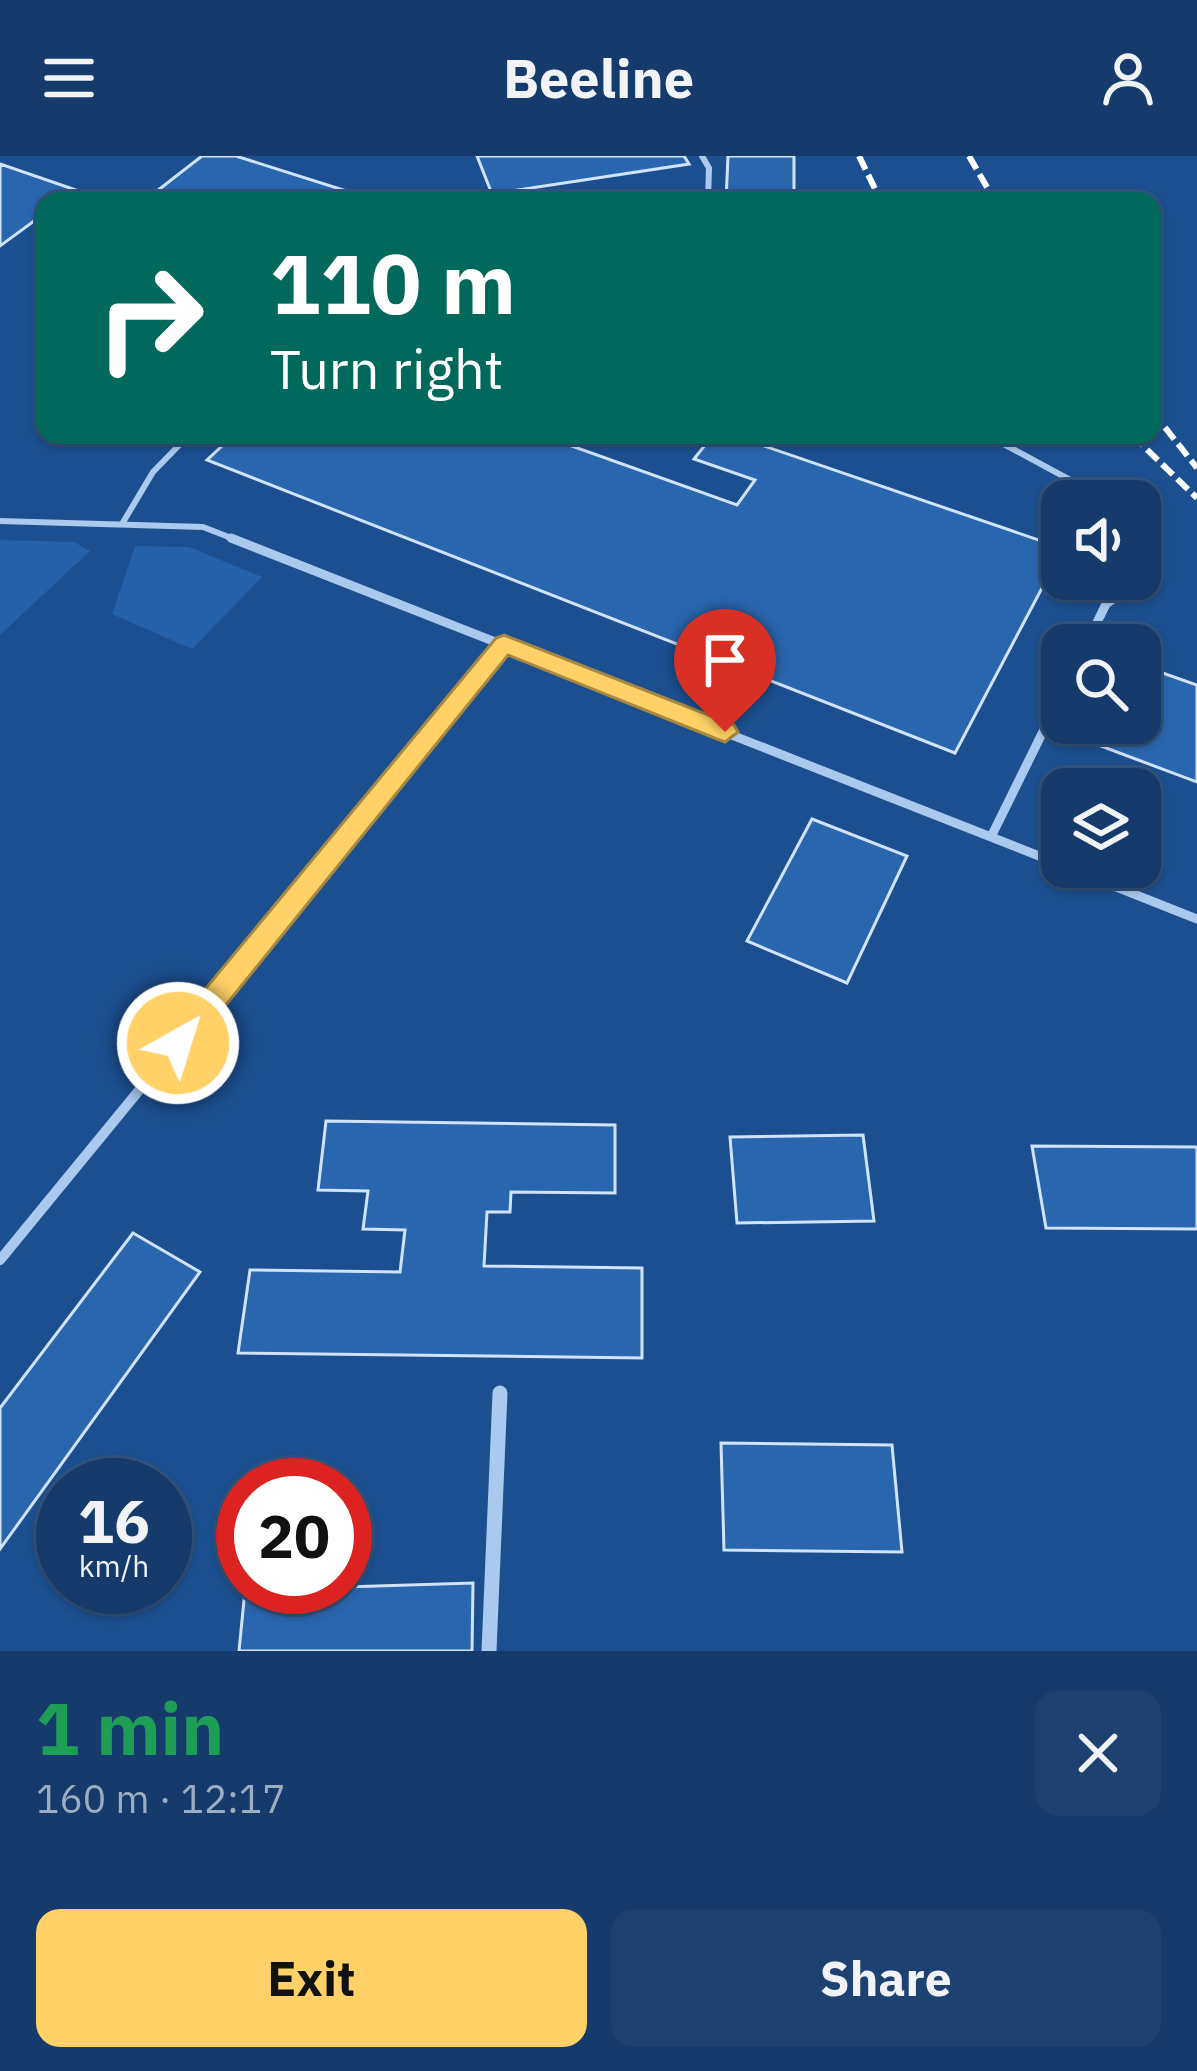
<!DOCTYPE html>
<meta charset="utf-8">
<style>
body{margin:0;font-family:"IBM Plex Sans",sans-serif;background:#1d4271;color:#f1f3f6;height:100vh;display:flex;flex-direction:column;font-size:45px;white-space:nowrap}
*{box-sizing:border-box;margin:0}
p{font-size:39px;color:#9dadc1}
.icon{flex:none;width:66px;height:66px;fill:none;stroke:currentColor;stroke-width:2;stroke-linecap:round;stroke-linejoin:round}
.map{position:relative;height:1495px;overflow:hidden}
.side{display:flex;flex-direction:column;background:#143b6b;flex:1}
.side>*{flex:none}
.hud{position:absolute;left:36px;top:36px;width:1125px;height:252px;border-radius:24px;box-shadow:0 3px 9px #0004,0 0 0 3px #33557e;background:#00695c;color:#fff;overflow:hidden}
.controls{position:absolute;left:1041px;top:324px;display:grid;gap:24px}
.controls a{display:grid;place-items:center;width:120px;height:120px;border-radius:24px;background:#143b6b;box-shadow:0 3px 9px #0004,0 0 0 3px #33557e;font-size:60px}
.speed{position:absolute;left:36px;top:1302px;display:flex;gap:24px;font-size:60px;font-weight:700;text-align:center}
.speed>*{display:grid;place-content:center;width:156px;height:156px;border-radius:50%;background:#143b6b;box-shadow:0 3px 9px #0004,0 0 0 3px #33557e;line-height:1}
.speed small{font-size:30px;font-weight:400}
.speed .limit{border:18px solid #d22;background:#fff;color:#111}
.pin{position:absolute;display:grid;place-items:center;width:102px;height:102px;color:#fff;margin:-123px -51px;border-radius:50% 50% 50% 0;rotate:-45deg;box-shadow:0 0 12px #0007}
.pin .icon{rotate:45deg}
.me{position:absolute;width:132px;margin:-66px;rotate:39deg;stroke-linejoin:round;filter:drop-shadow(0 0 9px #0008)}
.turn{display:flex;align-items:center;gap:42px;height:252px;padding:0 36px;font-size:54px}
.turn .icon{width:156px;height:156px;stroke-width:2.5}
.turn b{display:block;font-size:84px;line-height:102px}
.round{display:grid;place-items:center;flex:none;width:126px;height:126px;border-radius:24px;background:#1d4271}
.headline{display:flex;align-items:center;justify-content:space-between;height:204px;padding:0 36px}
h1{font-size:72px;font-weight:700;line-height:90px;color:#1e9e55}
.cta{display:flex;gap:24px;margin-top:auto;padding:24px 36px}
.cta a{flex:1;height:138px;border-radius:24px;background:#ffd166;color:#111;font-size:48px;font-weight:700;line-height:138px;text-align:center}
.cta a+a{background:#1d4271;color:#f1f3f6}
header{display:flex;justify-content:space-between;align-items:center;height:156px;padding:0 36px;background:#143b6b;font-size:54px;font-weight:700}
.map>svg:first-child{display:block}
.green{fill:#2461a8}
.building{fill:#2a66ad;stroke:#cfe3fa;stroke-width:3}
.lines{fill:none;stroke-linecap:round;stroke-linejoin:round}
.lane-far2{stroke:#a9c9ee;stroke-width:6}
.lane-far1{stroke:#a9c9ee;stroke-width:9}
.lane{stroke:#a9c9ee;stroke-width:10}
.street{stroke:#a9c9ee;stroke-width:15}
.rail{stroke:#fff;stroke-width:6;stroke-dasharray:15 6;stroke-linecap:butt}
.route{fill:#ffd166;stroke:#a68842;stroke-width:3}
</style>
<header><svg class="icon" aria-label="menu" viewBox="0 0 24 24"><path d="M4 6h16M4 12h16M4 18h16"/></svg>Beeline<svg class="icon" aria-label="person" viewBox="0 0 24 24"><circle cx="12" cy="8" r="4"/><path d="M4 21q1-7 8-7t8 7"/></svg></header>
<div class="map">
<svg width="1197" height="1495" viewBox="0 0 1197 1495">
<rect width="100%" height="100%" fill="#1b4f8f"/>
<path class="green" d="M0,384L74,386L90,395L0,479Z
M135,390L189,391L262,421L192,493L112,458Z"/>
<path class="building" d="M202,0H236L378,45H144Z
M477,0H684L689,8L492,38Z
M728,0H794V45H726Z
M0,8L76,34L61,45H45V57L0,90Z
M234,279H541L737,349L755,324L694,303L713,279H732L1062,392V417L1052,435L1042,432L955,597L207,304Z
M1140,509L1197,529V626L1098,589L1108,567H1140Z
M812,663L907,700L847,827L747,785Z
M326,965L615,969V1037L511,1036L510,1056H487L484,1110L642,1112V1202L238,1197L250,1114L400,1116L405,1074L363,1073L368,1035L318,1034Z
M863,979L874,1065L737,1067L730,981Z
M1032,990L1197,991V1073L1046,1072Z
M133,1077L200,1116L0,1393V1252Z
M721,1287L892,1289L902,1396L724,1394Z
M473,1427L472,1495H239L245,1434Z"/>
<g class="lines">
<path class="lane-far2" d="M702,0L709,12L708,45
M455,45L464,38
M987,279L1109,345
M0,365L203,371L239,385
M1140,367L1154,385
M122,368L153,316L189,279"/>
<path class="lane-far1" d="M231,382L1062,709
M1140,423L1158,397L1153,382
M1086,489L1106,448L1140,423
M991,681L1062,537
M1066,711L1197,763
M188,874L504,488"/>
<path class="lane" d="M0,1104L191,871"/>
<path class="street" d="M489,1495L500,1237"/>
<path class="rail" d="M859,0L881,45
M969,0L995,45
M1152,255L1197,312
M1132,279L1197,342"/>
</g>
<path class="route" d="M504,479L734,569L738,576L725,586L717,583L508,499L188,896L178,900L168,896L163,887L168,878L496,482Z"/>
</svg>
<div class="controls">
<a><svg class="icon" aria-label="sound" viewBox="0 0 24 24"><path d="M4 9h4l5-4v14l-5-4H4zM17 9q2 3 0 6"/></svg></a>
<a><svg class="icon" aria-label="search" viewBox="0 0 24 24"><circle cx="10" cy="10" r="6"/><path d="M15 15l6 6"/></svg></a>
<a><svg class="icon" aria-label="layers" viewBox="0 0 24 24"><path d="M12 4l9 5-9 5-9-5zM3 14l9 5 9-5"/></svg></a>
</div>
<div class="speed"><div>16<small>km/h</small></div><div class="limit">20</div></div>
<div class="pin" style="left:725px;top:576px;background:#d93025"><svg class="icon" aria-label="arrive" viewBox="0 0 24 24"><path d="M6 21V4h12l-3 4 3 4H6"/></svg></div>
<svg class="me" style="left:178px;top:887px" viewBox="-20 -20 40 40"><circle r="17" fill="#ffd166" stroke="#fff" stroke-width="3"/><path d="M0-11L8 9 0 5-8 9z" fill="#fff"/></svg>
<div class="hud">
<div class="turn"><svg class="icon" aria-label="right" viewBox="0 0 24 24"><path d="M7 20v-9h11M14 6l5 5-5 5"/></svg><div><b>110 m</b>Turn right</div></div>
</div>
</div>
<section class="side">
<div class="headline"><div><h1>1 min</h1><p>160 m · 12:17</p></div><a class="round"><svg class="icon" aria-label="close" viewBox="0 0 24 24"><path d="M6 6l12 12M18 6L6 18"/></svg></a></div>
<div class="cta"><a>Exit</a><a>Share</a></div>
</section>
